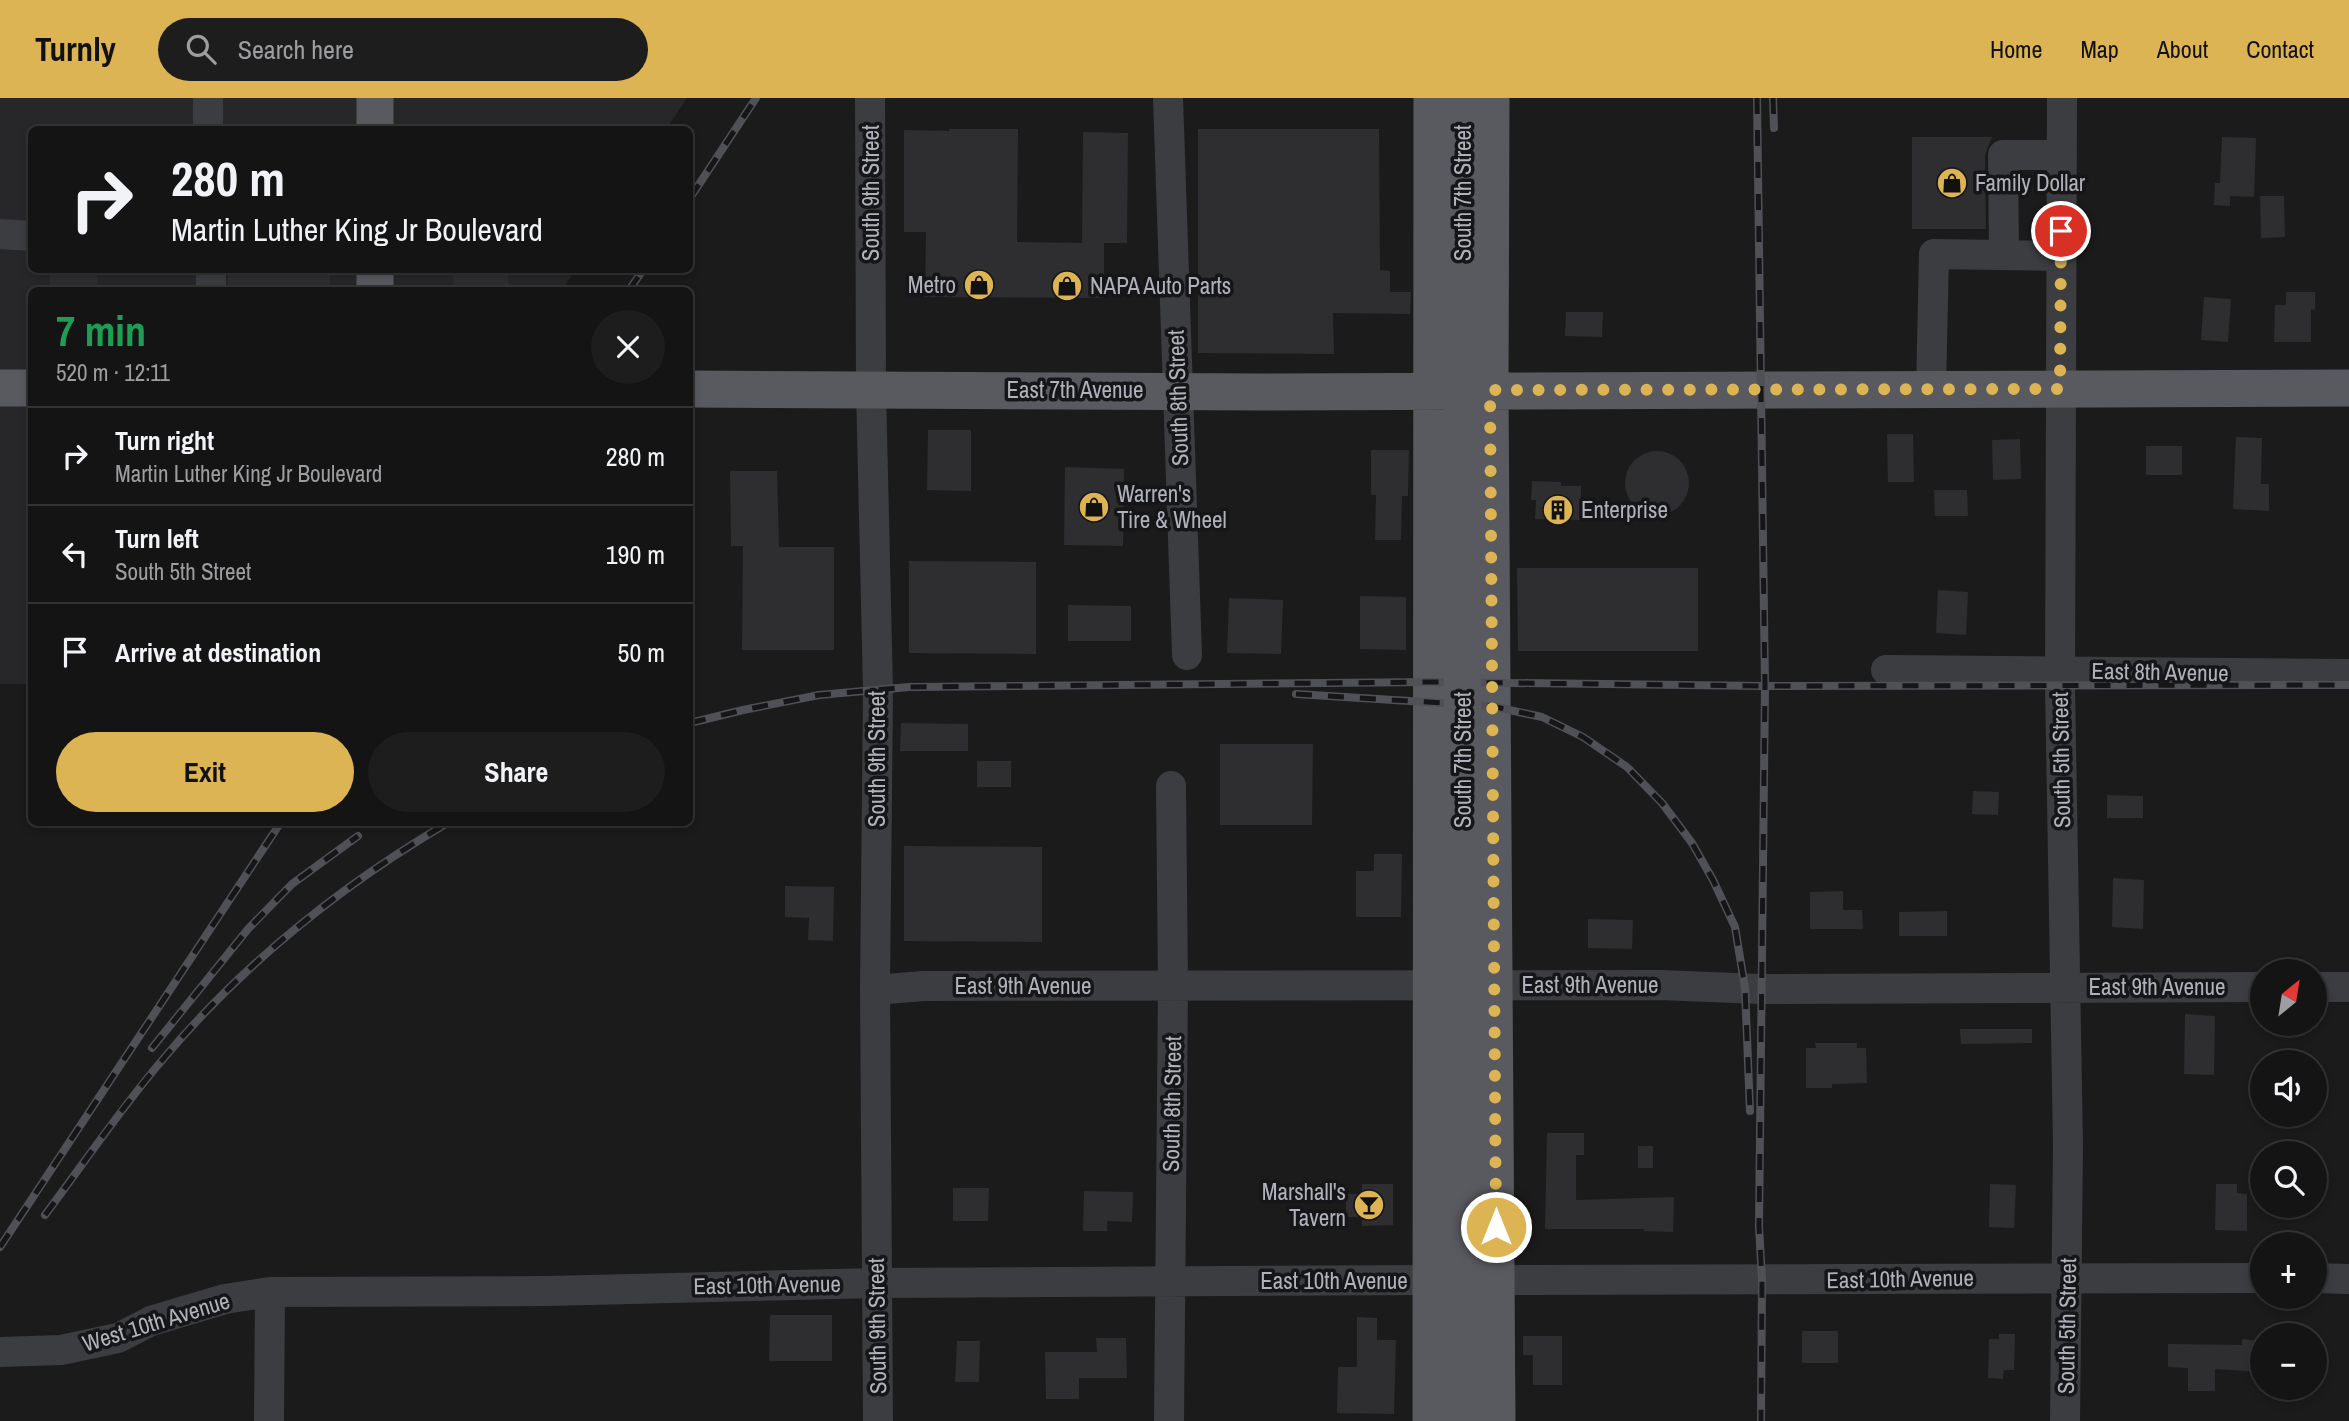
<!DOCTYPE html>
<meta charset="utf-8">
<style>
body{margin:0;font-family:"Archivo Narrow",sans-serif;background:#1d1d1e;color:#f1f3f6;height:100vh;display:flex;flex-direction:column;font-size:26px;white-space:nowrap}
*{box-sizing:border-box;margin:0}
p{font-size:23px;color:#9d9ea0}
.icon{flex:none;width:38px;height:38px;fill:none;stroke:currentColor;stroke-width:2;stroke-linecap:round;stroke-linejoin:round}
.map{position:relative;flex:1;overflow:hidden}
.drawer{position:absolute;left:28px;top:189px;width:665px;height:539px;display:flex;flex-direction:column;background:#141415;border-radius:10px;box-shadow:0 4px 10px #0003,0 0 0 2px #333334}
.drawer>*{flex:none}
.guide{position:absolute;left:28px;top:28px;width:665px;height:147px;border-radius:10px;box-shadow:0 4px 10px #0003,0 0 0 2px #333334;background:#141415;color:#f1f3f6;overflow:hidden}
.needle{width:46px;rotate:30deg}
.controls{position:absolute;left:2250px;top:861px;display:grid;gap:14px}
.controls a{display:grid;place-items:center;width:77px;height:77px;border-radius:50%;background:#141415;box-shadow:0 4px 10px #0003,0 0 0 2px #333334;font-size:35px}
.pin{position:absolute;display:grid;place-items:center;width:60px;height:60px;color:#fff;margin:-30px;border:4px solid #fff;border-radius:50%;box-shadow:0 2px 7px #0007}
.me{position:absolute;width:77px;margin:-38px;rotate:0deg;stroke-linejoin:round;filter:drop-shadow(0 0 5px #0008)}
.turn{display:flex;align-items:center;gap:24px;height:147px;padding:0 28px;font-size:32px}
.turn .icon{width:91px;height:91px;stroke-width:2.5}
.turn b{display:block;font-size:49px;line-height:60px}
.round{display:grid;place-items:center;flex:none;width:74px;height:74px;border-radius:37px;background:#1d1d1e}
.overview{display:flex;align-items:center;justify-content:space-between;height:119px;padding:0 28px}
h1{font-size:42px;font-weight:800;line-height:52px;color:#1e9e55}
.button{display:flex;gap:14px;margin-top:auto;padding:14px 28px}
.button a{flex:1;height:80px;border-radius:42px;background:#dcb453;color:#111;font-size:28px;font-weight:800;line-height:80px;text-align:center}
.button a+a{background:#1d1d1e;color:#f1f3f6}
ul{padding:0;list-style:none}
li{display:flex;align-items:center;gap:21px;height:98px;padding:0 28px;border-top:2px solid #333334}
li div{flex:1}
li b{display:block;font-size:26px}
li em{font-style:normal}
header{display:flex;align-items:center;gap:42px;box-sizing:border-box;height:98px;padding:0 35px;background:#dcb453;color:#111}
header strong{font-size:33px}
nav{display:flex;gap:38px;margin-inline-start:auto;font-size:24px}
.search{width:490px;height:63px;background:#1d1d1e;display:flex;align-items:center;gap:18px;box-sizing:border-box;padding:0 24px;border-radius:38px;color:#9d9ea0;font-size:26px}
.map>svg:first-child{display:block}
.built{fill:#272729}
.building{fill:#2e2e30}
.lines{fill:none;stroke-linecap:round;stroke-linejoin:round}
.minor{stroke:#3c3d41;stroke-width:30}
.major{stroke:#585a60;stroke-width:37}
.rail-casing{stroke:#4f5156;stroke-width:8}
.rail{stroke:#161618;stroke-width:5;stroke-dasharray:16;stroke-linecap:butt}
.major-bridge{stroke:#585a60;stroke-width:37}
.route{stroke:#dcb453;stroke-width:12;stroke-dasharray:0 21.6}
.labels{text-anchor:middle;stroke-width:7;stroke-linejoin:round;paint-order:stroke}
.poi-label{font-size:23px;fill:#afb2ba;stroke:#161618;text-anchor:start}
.street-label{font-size:23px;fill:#afb2ba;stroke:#161618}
</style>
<header>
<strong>Turnly</strong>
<div class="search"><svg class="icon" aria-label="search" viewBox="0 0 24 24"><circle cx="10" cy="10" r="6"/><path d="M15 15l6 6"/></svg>Search here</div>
<nav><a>Home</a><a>Map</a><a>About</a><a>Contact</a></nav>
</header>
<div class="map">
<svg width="2349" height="1323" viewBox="0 0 2349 1323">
<rect width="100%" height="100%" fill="#1b1b1c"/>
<path class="built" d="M0,0H687L666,32H32V172H575L562,192H32L31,586H0Z"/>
<path class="building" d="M949,31H1018L1017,144L1082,145L1083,34L1128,35L1127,145H1104V200L925,199L926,134H904V32L949,33Z
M1198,31H1379L1380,172L1390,173V194H1411L1410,216L1333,215L1334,256L1198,255Z
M1912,39H1992L1985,57L1986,131H1912Z
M2222,39L2256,40L2254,99L2230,98V108L2214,107L2215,85H2220Z
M2260,98H2284L2285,139L2261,140Z
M50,172H97V192H50Z
M228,172H330V192H228Z
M453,172H508L509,191L453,192Z
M2286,194H2315V212L2311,211V244H2274L2275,207H2286Z
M2204,199L2231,201L2228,244L2201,242Z
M1566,214H1603L1602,239L1565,238Z
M928,332H971V393L927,392Z
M1887,336H1913L1914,384H1888Z
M2236,339L2262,340L2261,386H2269V413L2233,411Z
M2020,341L2021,381L1993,382L1992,342Z
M2146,348H2182V377H2146Z
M1371,352H1409L1408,398H1402L1401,442H1375L1376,397H1371Z
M1625 385a32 32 0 1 1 64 0a32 32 0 1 1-64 0Z
M1065,369L1124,371L1123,448L1064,447Z
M730,373H777L779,449H834V552H742L743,448H731Z
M1532,383L1561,384V388H1581V422L1535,421L1536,402H1531Z
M1934,392H1967L1968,418H1935Z
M909,463L1036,464V556L909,555Z
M1517,470H1698V553H1518Z
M1938,492L1968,494L1966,537L1936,535Z
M1360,498L1406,499V552L1360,551Z
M1229,500L1283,502L1281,556L1227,555Z
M1068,507L1131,508V543H1068Z
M901,625L968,626V653H900Z
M1220,646H1313L1312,727H1220Z
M977,663H1011V689H977Z
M1973,693L1999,694L1998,717L1972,716Z
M2107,697L2143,698V720H2107Z
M904,748L1042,749V844L904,843Z
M1374,756H1402L1401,819H1356V773H1374Z
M2113,780L2144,782L2143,831L2112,829Z
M785,788L834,789L833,843L808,842L809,820L785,819Z
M1843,793V812H1862L1863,831H1810V794Z
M1947,813V838H1899V814Z
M1588,821L1633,822L1632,851L1588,850Z
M2185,916L2215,918L2214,977L2184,976Z
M1960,931H2032V945L1961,946Z
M1815,945H1857V950H1866L1867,985L1832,986V990H1806V950H1816Z
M1547,1035H1584V1057H1576V1102L1674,1099L1673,1134L1644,1133V1131H1545Z
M1638,1048H1653V1070H1638Z
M1362,1086H1393V1127L1362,1128V1119H1346V1096H1362Z
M1990,1086L2016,1087L2014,1130L1989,1129Z
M2216,1086H2237V1095L2247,1096V1133L2215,1132Z
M953,1090H989L988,1123H953Z
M1084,1093L1133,1094L1132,1124L1107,1123V1133H1083Z
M770,1217H832V1263H769Z
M1357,1219L1377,1220V1242H1396L1394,1316L1337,1315L1338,1269H1357Z
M1802,1233H1838V1265H1802Z
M1999,1236H2015L2014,1272H2004L2003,1281L1988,1280L1989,1241H1999Z
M1523,1238H1562V1287H1533V1257H1523Z
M1096,1240H1126L1127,1280H1079V1301H1046L1045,1254H1097Z
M2242,1241L2263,1243V1274L2215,1271V1293H2188V1270L2168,1269V1246L2242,1247Z
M957,1243H980L979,1284H955Z"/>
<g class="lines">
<path class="minor" d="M208,0V32
M870,0L871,291L878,591L875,892L878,1323
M1168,0L1187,557
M2062,0L2060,588L2068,1048L2065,1323
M0,136L32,138
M2004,157L2003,57H2062
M211,172V192
M1931,292L1934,156L2061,158
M1886,572L2349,576
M2315,889H2349
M875,892L923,888L1660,887L1760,891L2263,889
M2315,1180L2349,1181
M1496,1182L2263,1180
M0,1254L61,1252L118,1240L151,1223L225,1201L270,1194L548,1193L876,1185L1431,1182
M269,1323L270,1194
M1169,1323L1173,888L1171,688"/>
<path class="major" d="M375,0V32
M1491,0L1490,292L1497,1323
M375,172V192
M0,290H32
M690,291L1262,294L2349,290
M1462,1106L1463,1323
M1431,1323L1432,0"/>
<g class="rail-casing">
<path id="rail" d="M1757,0L1765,588L1759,1128L1762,1181L1761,1323
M1773,0L1774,30
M690,100L756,0
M629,192L643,172
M1296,596L1491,608L1542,619L1583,639L1627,669L1662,705L1692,745L1713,782L1735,829L1745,890L1750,1013
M690,625L743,612L819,597L909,589L1432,584L1765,588L2349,587
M152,950L248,831L292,786L358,738
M45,1117C84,1065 121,1010 164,960C244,865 342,787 449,724
M0,1149L281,724"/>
</g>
<use href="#rail" class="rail"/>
<path class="major-bridge" d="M1462,1106L1463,0"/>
</g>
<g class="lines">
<path class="route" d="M1496,1129L1490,292L2060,291L2061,133"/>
</g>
<defs>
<g id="shop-disc" transform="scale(1.575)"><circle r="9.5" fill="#dcb453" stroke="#161618"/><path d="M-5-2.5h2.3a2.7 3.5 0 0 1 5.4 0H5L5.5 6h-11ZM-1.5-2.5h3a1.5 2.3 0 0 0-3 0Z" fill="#111"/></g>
<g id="building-disc" transform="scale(1.575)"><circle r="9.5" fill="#dcb453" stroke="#161618"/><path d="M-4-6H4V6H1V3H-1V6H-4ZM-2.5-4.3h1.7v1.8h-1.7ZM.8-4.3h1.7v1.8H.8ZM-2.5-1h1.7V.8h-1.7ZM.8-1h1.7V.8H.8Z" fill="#111"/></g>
<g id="bar-disc" transform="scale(1.575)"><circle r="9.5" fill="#dcb453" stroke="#161618"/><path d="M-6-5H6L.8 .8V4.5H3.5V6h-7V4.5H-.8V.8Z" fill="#111"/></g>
</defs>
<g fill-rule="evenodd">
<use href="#shop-disc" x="1952" y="85"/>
<use href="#shop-disc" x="979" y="187"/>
<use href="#shop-disc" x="1067" y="188"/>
<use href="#shop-disc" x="1094" y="409"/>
<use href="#building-disc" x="1558" y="412"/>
<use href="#bar-disc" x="1369" y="1107"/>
</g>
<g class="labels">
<g class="poi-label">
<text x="1975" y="93">Family Dollar</text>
<text x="956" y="195" text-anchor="end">Metro</text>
<text x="1090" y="196">NAPA Auto Parts</text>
<text x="1117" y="404">Warren's<tspan x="1117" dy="26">Tire &amp; Wheel</tspan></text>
<text x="1581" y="420">Enterprise</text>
<text x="1346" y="1102" text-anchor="end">Marshall's<tspan x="1346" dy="26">Tavern</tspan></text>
</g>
<g class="street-label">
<text transform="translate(871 95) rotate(-90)" y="8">South 9th Street</text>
<text transform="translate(1463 95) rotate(-90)" y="8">South 7th Street</text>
<text x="1075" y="300">East 7th Avenue</text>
<text transform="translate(1178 300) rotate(-92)" y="8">South 8th Street</text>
<text transform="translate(2160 574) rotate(1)" y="8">East 8th Avenue</text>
<text transform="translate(877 661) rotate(-90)" y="8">South 9th Street</text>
<text transform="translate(1463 662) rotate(-90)" y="8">South 7th Street</text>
<text transform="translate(2061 662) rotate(-91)" y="8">South 5th Street</text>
<text x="1590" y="895">East 9th Avenue</text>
<text x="1023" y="896">East 9th Avenue</text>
<text x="2157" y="897">East 9th Avenue</text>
<text transform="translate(1172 1006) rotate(-89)" y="8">South 8th Street</text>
<text transform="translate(1900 1181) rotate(-1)" y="8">East 10th Avenue</text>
<text x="1334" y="1191">East 10th Avenue</text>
<text transform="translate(767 1187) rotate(-1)" y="8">East 10th Avenue</text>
<text transform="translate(156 1224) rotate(-17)" y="8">West 10th Avenue</text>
<text transform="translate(877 1228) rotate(-91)" y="8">South 9th Street</text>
<text transform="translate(2067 1228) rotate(-89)" y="8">South 5th Street</text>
</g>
</g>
</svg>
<div class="controls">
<a><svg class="needle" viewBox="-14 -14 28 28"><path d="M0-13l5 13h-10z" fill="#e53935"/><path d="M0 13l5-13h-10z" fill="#9d9ea0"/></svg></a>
<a><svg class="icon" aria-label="sound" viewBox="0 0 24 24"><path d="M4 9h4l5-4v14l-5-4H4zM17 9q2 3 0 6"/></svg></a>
<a><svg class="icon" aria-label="search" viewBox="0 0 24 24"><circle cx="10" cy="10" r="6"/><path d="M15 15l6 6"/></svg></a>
<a>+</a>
<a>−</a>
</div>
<div class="pin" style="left:2061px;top:133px;background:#d93025"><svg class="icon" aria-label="arrive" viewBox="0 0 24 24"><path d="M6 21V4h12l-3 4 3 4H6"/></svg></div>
<svg class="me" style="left:1496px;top:1129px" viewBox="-20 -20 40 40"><circle r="17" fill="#dcb453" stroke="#fff" stroke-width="3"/><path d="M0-11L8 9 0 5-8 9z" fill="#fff"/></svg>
<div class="guide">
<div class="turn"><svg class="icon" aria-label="right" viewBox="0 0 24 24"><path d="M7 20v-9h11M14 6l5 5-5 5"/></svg><div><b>280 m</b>Martin Luther King Jr Boulevard</div></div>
</div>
<section class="drawer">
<div class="overview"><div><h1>7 min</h1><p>520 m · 12:11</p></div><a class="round"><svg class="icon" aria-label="close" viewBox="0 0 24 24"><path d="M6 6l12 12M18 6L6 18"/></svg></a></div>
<ul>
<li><svg class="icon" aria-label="right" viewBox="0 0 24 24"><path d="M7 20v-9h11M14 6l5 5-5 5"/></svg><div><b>Turn right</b><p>Martin Luther King Jr Boulevard</p></div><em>280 m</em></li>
<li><svg class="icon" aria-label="left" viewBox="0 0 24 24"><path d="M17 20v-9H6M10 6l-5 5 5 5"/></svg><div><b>Turn left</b><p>South 5th Street</p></div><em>190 m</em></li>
<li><svg class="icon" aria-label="arrive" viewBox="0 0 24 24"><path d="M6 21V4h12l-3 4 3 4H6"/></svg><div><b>Arrive at destination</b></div><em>50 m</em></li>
</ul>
<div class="button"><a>Exit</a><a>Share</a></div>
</section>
</div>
